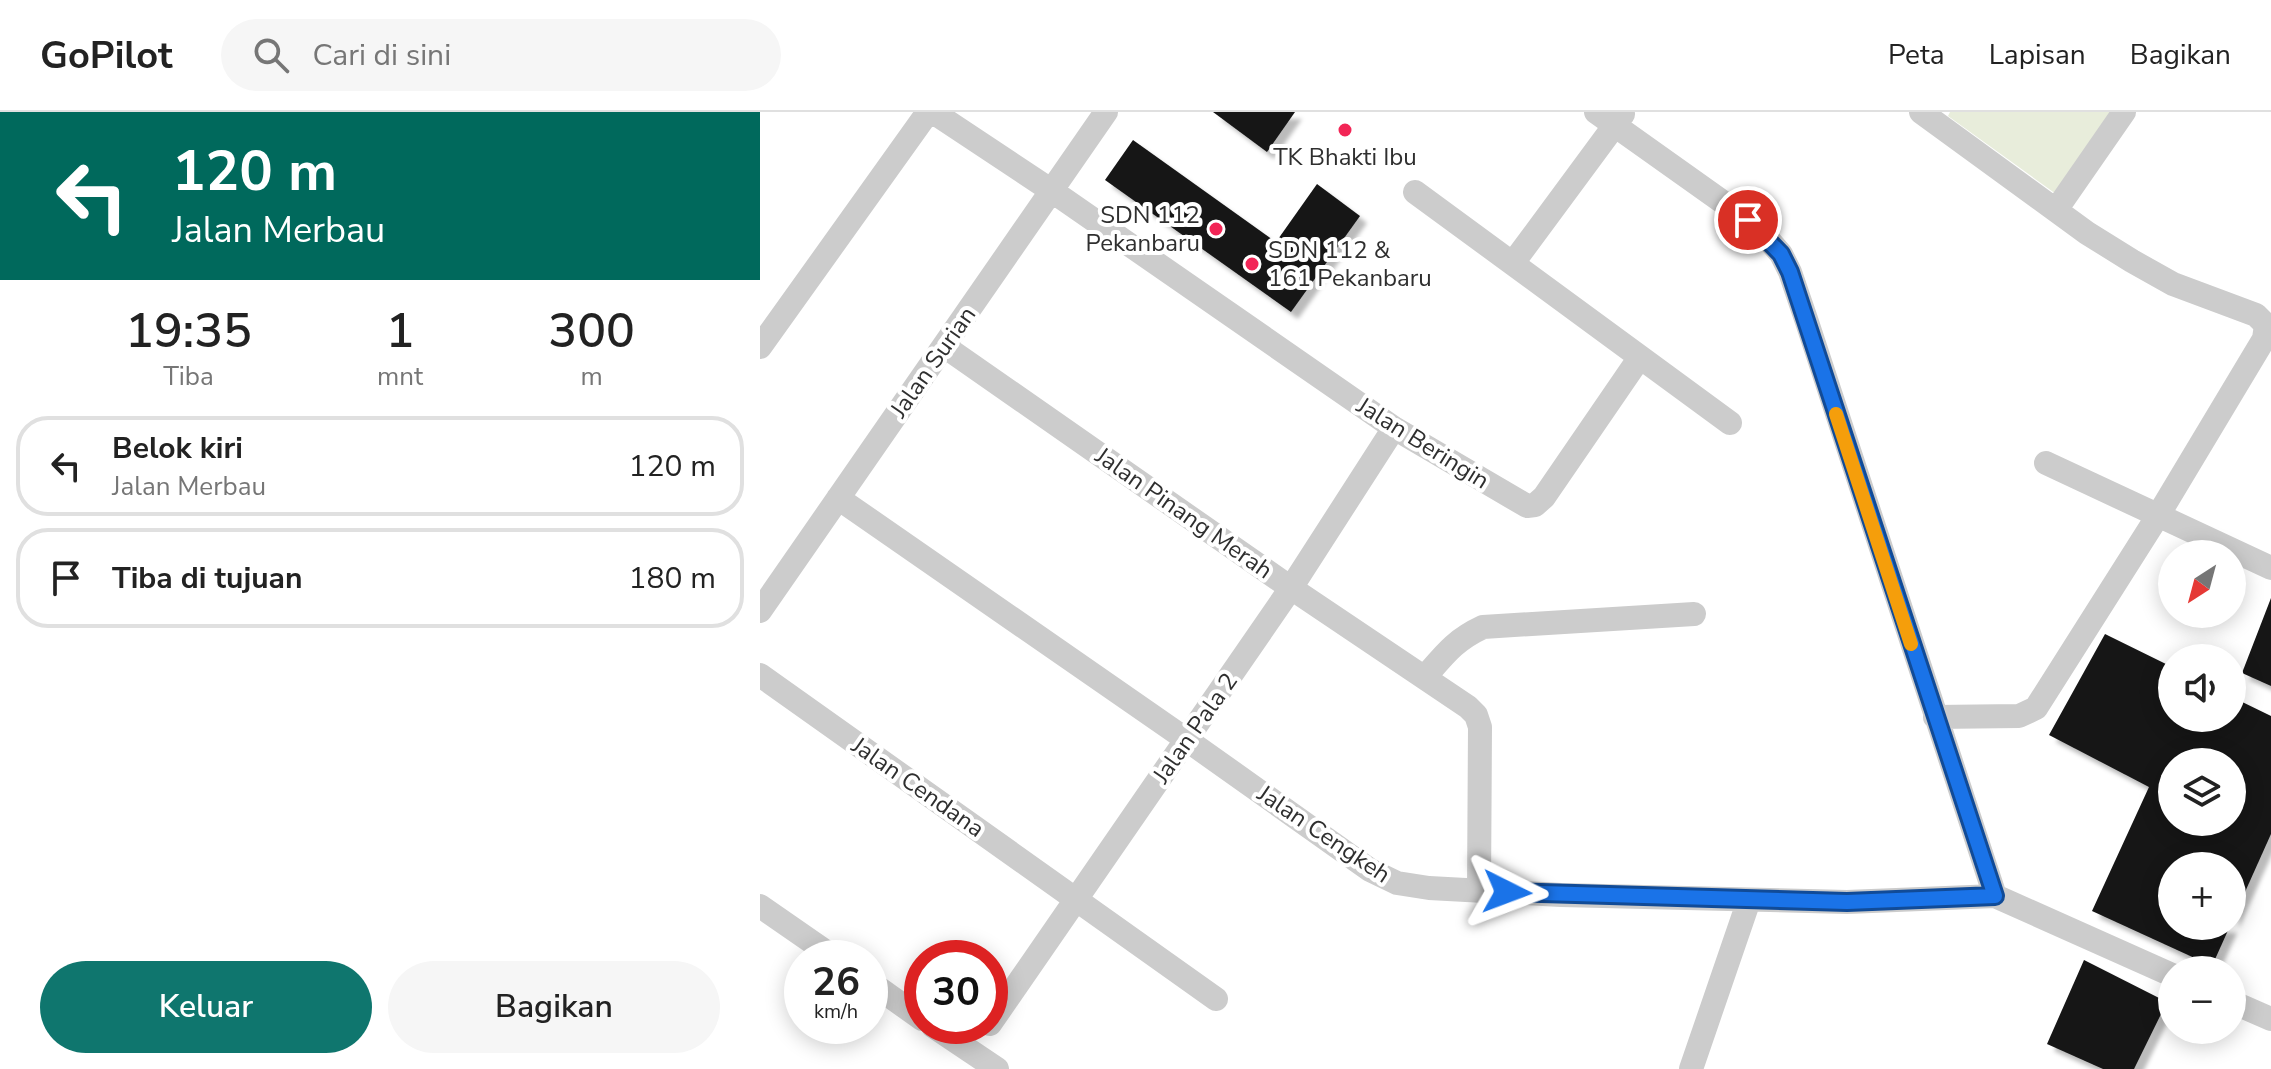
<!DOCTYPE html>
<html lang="id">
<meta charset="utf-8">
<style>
body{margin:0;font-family:"Nunito Sans",sans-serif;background:#f6f6f6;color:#222;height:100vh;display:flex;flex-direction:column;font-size:30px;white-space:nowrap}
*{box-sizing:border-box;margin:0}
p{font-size:26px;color:#767676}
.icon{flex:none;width:44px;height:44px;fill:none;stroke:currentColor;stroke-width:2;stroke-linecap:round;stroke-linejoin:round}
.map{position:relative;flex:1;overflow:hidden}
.side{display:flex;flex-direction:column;background:#fff;width:760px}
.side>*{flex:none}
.top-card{background:#00695c;color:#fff;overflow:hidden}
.needle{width:52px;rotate:216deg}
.buttons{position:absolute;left:1398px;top:428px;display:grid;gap:16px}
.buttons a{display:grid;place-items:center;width:88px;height:88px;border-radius:50%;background:#fff;box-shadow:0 4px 20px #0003;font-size:40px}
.speed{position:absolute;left:24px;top:828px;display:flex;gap:16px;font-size:40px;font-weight:700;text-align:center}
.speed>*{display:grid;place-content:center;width:104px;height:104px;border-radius:50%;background:#fff;box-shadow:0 4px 20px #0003;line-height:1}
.speed small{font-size:20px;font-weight:400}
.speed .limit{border:12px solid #d22;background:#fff;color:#111}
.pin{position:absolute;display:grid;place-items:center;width:68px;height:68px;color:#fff;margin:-34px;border:4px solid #fff;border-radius:50%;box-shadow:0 2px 8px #0007}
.me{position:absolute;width:88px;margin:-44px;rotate:93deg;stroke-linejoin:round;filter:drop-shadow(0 0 6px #0008)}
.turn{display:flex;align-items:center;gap:28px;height:168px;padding:0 40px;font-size:36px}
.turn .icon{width:104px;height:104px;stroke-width:2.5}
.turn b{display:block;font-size:56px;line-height:68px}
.eta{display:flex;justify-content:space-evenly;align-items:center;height:136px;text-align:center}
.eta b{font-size:48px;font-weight:600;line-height:56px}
.cta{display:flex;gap:16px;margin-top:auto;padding:16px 40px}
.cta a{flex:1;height:92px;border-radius:48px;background:#0f766e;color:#fff;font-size:32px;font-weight:600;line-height:92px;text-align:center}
.cta a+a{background:#f6f6f6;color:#222}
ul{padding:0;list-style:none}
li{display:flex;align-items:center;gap:24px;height:100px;margin:0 16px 12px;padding:0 24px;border:4px solid #e0e0e0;border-radius:32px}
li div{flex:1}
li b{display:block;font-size:30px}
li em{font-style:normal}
header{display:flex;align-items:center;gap:48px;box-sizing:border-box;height:112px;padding:0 40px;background:#fff;border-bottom:2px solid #e0e0e0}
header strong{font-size:38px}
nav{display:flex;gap:44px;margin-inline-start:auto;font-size:28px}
.search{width:560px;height:72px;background:#f6f6f6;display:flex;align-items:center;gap:20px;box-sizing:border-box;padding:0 28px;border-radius:44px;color:#767676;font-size:30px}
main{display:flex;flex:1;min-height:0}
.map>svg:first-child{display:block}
.green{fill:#e8eddb}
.building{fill:#161616;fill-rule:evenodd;filter:url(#shadow)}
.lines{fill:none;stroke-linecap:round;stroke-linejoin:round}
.minor{stroke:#ccc;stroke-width:24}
.route-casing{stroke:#114b97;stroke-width:20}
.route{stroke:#1a73e8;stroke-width:14}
.slow{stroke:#f59e0b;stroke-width:14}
.poi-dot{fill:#f22556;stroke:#fff;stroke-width:3}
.labels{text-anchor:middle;stroke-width:8;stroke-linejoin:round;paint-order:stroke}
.poi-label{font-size:24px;fill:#2f2f2f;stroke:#fff}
.street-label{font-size:24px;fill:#2f2f2f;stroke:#fff}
</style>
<header>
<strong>GoPilot</strong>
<div class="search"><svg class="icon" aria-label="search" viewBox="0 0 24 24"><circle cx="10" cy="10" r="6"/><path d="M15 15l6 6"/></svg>Cari di sini</div>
<nav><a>Peta</a><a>Lapisan</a><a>Bagikan</a></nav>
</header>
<main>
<section class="side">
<div class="top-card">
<div class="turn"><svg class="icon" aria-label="left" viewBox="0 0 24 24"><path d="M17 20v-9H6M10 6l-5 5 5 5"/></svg><div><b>120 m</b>Jalan Merbau</div></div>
</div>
<div class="eta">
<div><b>19:35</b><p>Tiba</p></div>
<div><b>1</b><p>mnt</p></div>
<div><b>300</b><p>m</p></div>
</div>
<ul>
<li><svg class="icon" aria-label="left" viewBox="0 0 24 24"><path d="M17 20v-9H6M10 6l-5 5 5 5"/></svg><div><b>Belok kiri</b><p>Jalan Merbau</p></div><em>120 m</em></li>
<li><svg class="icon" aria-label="arrive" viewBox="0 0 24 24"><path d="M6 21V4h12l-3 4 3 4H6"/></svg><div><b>Tiba di tujuan</b></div><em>180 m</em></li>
</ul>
<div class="cta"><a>Keluar</a><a>Bagikan</a></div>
</section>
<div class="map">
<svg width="1511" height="957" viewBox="0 0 1511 957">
<defs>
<filter id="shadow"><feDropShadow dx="7" dy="7" stdDeviation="2" flood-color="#0004"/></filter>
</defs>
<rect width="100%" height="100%" fill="#fff"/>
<path class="green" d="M1190,0H1353L1296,82L1188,4Z"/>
<path class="building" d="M453,0H535L507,40Z
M373,28L516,130L557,72L600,104L531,200L345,68Z
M1511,486V574L1482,561Z
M1345,522L1412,555V606H1472V585L1511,604V722L1472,809V754H1412V814H1470L1452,854L1332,799L1389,675L1289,623ZM1412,650H1472V710H1412Z
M1324,848L1407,890L1374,957H1343L1287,932Z"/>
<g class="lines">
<path class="minor" d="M173,0L292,79L634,316L767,394L775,393L784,385L880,245L655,80
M836,0L988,108L1008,127L1021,142L1030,160L1047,210L1235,784
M1161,0L1327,121L1372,149L1413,172L1496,203L1506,213L1504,227L1399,402L1276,596L1259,604L1175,605
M1296,98L1364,0
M753,151L863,2
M184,234L531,476L708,595L716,603L720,615L719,779
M0,235L168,0
M880,245L970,311
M1286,351L1511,456
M78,386L427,628L610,758L637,771L669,776L801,783L1087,790L1235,784L1412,863
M0,499L346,0
M0,563L456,887
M665,565C685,542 695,528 723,515L934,502
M0,794L75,846
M110,870L162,907
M1472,890L1511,907
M230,912L531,476L634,316
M173,914L237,957
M931,957L989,788"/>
</g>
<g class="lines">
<g class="route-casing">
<path id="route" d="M747,780L1087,790L1235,784L1030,160L1021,142L988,108"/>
</g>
<use href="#route" class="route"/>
<path class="slow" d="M1076,302L1151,532"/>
</g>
<g class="poi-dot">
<circle cx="585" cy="18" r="8"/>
<circle cx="456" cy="117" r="8"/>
<circle cx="492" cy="152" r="8"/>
</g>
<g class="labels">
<g class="poi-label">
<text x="585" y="53">TK Bhakti Ibu</text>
<text x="440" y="111" text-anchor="end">SDN 112<tspan x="440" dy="28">Pekanbaru</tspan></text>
<text x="508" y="146" text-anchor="start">SDN 112 &amp;<tspan x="508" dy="28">161 Pekanbaru</tspan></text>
</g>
<g class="street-label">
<text transform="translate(173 250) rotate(-55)" y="8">Jalan Surian</text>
<text transform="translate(663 331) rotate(32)" y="8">Jalan Beringin</text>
<text transform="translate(424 401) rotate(35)" y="8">Jalan Pinang Merah</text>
<text transform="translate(435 616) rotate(-55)" y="8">Jalan Pala 2</text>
<text transform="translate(158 675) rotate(35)" y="8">Jalan Cendana</text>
<text transform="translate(564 722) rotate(34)" y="8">Jalan Cengkeh</text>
</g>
</g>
</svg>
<div class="buttons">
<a><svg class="needle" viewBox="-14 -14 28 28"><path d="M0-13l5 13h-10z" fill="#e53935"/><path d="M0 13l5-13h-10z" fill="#767676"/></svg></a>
<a><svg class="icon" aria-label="sound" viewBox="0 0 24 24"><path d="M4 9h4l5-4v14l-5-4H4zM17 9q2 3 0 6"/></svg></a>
<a><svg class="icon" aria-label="layers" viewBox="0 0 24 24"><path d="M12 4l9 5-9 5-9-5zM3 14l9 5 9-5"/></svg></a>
<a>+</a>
<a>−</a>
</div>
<div class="speed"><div>26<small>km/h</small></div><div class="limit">30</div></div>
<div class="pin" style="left:988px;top:108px;background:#d93025"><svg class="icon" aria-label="arrive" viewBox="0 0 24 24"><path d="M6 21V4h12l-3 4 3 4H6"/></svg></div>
<svg class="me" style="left:747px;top:780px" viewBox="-20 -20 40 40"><path d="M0-17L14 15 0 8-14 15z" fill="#1a73e8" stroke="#fff" stroke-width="4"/></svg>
</div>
</main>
